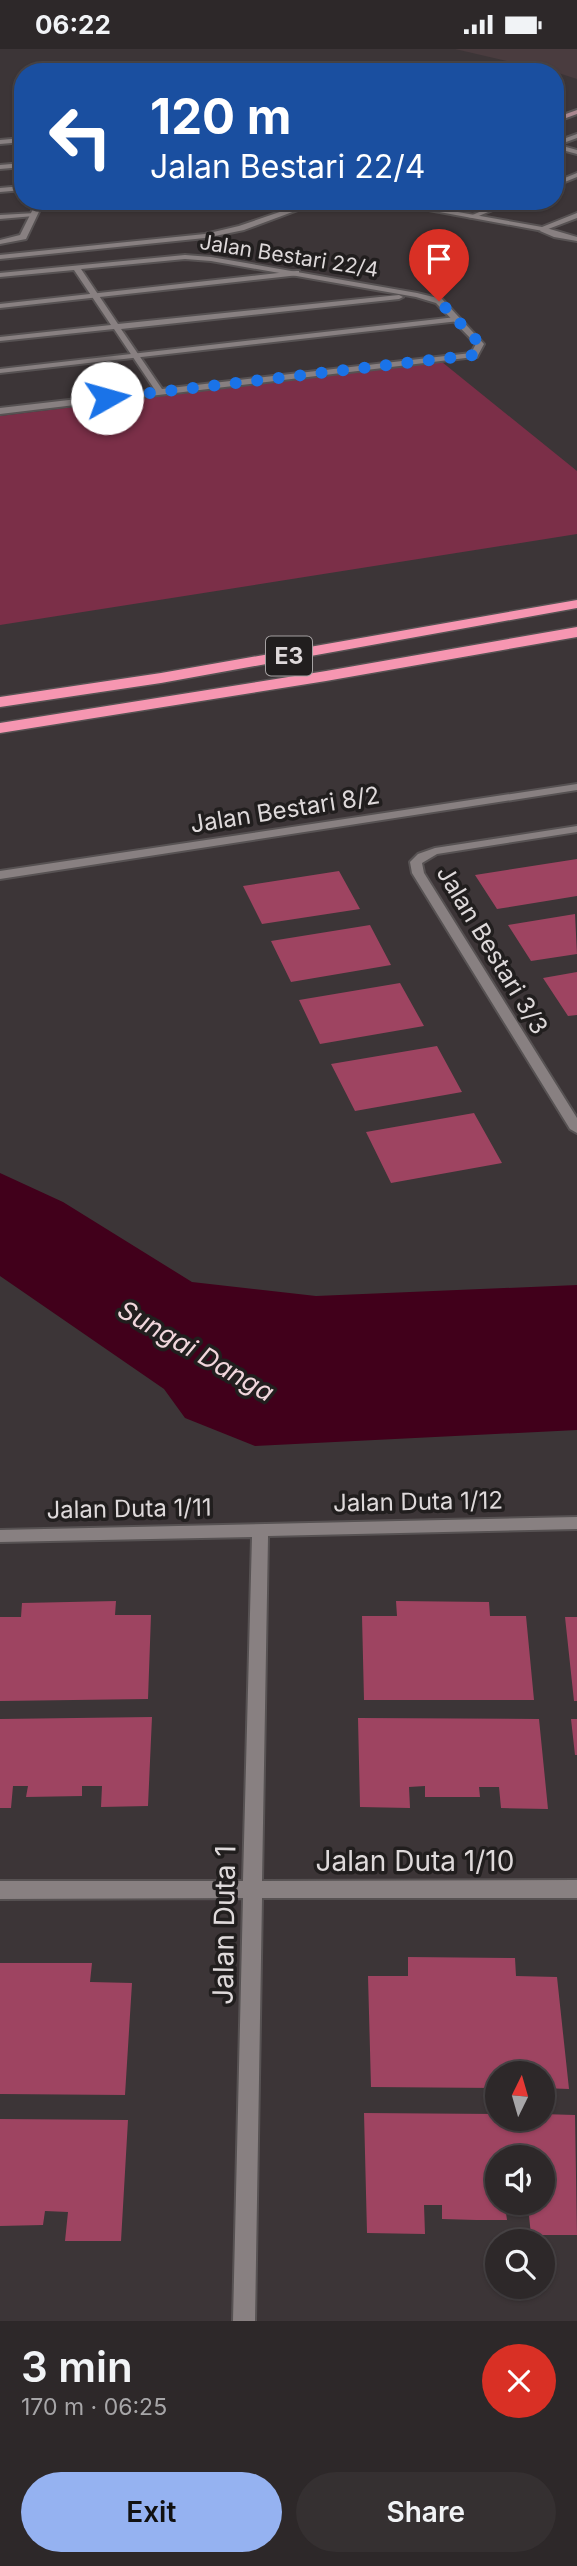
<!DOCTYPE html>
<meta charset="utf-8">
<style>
body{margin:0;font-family:Inter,sans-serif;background:#353031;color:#f1f3f6;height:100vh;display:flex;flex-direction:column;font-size:26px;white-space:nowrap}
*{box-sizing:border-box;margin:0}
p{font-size:23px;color:#a7a6a8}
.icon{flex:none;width:38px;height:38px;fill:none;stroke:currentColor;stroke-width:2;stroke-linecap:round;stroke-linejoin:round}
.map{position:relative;height:2272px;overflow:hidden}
.drawer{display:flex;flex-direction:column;background:#2d2829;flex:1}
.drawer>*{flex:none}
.top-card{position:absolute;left:14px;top:14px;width:550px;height:147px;border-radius:28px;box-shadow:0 2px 5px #0004,0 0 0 2px #484446;background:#1a4fa0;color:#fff;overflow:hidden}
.needle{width:46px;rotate:5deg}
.fabs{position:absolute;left:485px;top:2012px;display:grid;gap:14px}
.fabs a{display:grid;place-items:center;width:70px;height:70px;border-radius:50%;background:#2d2829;box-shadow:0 2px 5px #0004,0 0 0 2px #484446;font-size:35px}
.pin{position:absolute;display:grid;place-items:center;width:60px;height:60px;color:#fff;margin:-72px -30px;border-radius:50% 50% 50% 0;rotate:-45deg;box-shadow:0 0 7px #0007}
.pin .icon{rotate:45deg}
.me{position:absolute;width:77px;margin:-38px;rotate:83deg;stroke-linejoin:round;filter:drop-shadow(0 0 5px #0008)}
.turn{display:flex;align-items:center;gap:24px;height:147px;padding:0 21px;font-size:32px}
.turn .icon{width:91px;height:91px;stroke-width:2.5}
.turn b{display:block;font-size:49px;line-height:60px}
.round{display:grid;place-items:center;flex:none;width:74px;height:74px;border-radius:37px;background:#353031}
.headline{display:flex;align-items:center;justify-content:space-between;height:119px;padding:0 21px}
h1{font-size:42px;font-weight:600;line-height:52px}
.button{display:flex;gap:14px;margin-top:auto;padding:14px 21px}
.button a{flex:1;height:80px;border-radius:42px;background:#95b2f1;color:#111;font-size:28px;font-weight:600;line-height:80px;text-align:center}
.button a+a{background:#353031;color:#f1f3f6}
.status{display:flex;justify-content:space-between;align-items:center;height:49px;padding:0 35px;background:#2d2829;direction:ltr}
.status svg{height:19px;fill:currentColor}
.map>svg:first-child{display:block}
.built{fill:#4a3c3f}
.green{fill:#7b2f48}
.water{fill:#41001b}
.building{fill:#9e4461;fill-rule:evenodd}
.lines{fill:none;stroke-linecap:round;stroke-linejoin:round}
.lane-casing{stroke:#575253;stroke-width:4}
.street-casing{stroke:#575253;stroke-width:4}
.secondary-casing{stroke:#575253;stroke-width:4}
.highway-casing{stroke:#575253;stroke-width:3}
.lane{fill:#888081;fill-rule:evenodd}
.street{fill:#888081;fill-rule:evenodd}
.secondary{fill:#a9878f;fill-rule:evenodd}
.highway{fill:#f696b1;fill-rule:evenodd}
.route{stroke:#1a73e8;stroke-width:12;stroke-dasharray:0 21.6}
.labels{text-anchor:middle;stroke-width:7;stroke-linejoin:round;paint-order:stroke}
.far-street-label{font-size:21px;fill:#ded9da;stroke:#211e1e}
.shield{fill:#211e1e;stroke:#a5a1a2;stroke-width:2}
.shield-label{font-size:23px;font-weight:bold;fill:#ded9da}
.street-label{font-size:24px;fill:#ded9da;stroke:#211e1e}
.water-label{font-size:26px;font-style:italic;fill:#f1d6dc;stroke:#211e1e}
.near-street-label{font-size:28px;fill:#ded9da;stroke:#211e1e}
</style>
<div class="status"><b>06:22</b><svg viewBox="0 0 49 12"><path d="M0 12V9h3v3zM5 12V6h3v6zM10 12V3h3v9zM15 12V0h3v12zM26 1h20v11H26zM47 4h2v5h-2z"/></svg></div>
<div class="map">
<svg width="577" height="2272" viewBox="0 0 577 2272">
<rect width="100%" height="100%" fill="#3c3537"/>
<path class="built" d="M455,0H577V30L555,23Z"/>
<path class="green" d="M442,313L577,422V485L0,576V367Z"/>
<path class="water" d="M0,1124L63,1153L192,1233L316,1247L577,1236V1381L255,1397L185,1369L164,1340L0,1227Z"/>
<path class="building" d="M577,810V847L497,860L475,826Z
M339,822L360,860L262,875L243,837Z
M575,865L577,905L531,912L508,876Z
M370,876L391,916L291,933L271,892Z
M577,923V966L568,967L543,929Z
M400,934L424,977L320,995L299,951Z
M437,997L462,1043L355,1062L331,1015Z
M474,1064L502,1114L391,1134L366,1083Z
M116,1552L115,1566H151L148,1650L0,1652V1568H21L22,1554Z
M396,1552L489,1553L490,1567H526L534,1651H364L362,1567H397Z
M565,1568H577V1652H574Z
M152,1668L148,1757L101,1758L102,1737H82V1747L26,1748L28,1737H13L11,1759H0V1670Z
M358,1669L539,1670L548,1760L501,1759L499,1738H479L480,1748H425V1737L409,1738L410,1759L360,1758Z
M571,1670H577V1706H575Z
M408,1908L515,1909L516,1927L557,1928L569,2040L542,2039V2025H497V2039L371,2038L368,1927H408Z
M0,1914H92L90,1933L132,1934L125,2046L0,2045Z
M364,2064L497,2065V2070H542V2065L575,2066L577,2186H531L528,2157H505L507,2171H476L442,2170V2156H424L425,2185L367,2184ZM497,2109H542V2154H497Z
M0,2070L128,2071L121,2192H65L68,2163L45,2162L43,2176L0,2177Z"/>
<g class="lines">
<g class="lane-casing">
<path id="lane" d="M555,95L577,101V105L555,99Z
M23,114V118L0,120V116Z
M577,124V128L555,137V133Z
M504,152H514L474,169L468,168Z
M36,164L34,167L0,170V166Z
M543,178L577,188V192L554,188L540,182Z
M296,222H299V226L0,259V255Z
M456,268L460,270L459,272L0,324V320Z"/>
</g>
<g class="street-casing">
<path id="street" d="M577,85V89L555,97V93Z
M23,89V93L0,95V91Z
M23,137V141L0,143V139Z
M37,152H44L26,190L0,195V191L20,186Z
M312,152H322L244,181L205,189L0,210V206L205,185L239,177Z
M380,152H396L542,178L577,164V169L543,182Z
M185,206L211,208L417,244L442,250L484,295L477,308H474L0,365V359L155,341L114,280L0,292V288L111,276L74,221L0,228V224ZM185,210L211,212L416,248L436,254L476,295L471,304L162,340L121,280L399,250L403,248L399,246L118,275L81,220Z
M577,735V741L0,830V822Z
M577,777V783L437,805L422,814L424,824L577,1069V1084L570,1080L412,824L410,813L418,805L435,799Z
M577,1468V1480L268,1487L262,1832L577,1831V1849H262L255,2272H233L243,1849L0,1850V1832H243L252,1488L0,1493V1481Z"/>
</g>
<g class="secondary-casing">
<path id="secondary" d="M577,61V65L555,73V69Z"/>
</g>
<g class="highway-casing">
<path id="highway" d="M577,551V559L161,634L0,658V648L161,624Z
M577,578V588L326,632L0,684V674L326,622Z"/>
</g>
<use href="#lane" class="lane"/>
<use href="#street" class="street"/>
<use href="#secondary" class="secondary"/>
<use href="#highway" class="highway"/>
</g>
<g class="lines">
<path class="route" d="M107,349L474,306L480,295L439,252"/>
</g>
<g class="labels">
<g class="far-street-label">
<text transform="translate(289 207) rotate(9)" y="7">Jalan Bestari 22/4</text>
</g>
<rect class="shield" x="266" y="587.5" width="46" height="39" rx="5"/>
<g class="shield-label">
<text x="289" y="615">E3</text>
</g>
<g class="street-label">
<text transform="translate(285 761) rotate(-9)" y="8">Jalan Bestari 8/2</text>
<text transform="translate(492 901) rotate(59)" y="8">Jalan Bestari 3/3</text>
<text transform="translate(418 1453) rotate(-1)" y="8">Jalan Duta 1/12</text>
<text transform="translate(129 1460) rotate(-1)" y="8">Jalan Duta 1/11</text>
</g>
<g class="water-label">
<text transform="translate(196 1302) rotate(30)" y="9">Sungai Danga</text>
</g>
<g class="near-street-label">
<text x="415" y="1822">Jalan Duta 1/10</text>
<text transform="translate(224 1876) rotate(-89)" y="10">Jalan Duta 1</text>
</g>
</g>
</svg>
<div class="fabs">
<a><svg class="needle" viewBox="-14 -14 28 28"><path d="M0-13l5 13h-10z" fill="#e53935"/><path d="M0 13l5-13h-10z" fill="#a7a6a8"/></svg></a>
<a><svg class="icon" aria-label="sound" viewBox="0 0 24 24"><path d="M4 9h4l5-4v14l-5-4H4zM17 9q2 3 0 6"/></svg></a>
<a><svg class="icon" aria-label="search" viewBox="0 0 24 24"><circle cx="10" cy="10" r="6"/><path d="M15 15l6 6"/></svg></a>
</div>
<div class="pin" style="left:439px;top:252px;background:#d93025"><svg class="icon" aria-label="arrive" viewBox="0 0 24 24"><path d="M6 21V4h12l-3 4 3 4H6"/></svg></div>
<svg class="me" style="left:107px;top:349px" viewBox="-20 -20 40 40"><circle r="19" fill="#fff"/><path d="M0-13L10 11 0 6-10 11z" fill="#1a73e8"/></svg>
<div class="top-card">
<div class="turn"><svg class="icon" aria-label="left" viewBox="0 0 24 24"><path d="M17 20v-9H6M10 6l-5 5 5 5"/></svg><div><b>120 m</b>Jalan Bestari 22/4</div></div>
</div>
</div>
<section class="drawer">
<div class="headline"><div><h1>3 min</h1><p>170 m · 06:25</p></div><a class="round" style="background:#d93025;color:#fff"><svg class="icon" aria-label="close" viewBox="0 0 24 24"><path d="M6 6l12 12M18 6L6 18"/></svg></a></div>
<div class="button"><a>Exit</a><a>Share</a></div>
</section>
